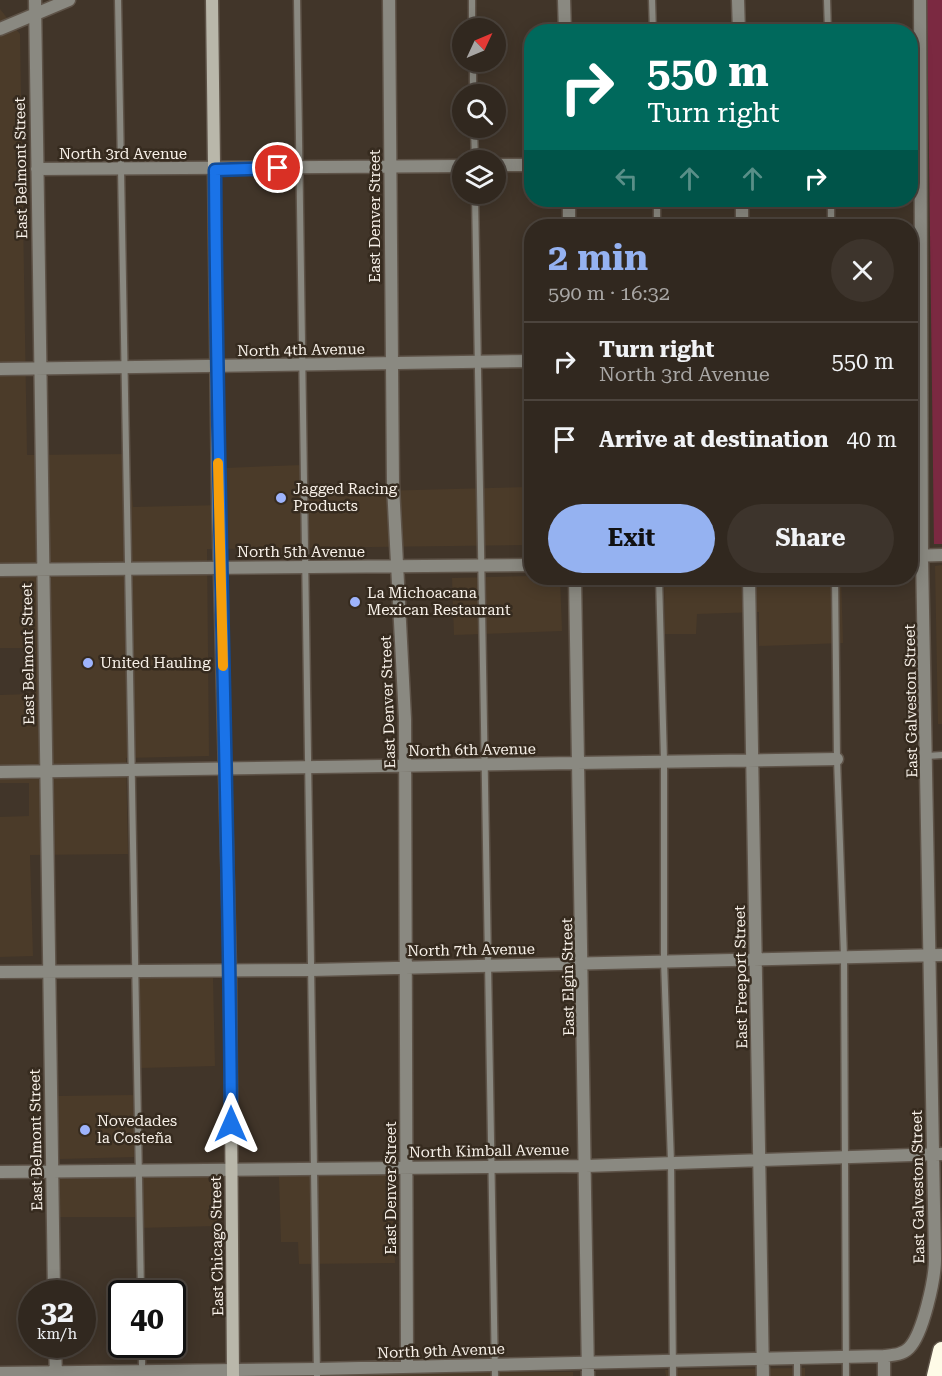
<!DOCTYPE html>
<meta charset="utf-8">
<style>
body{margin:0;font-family:"Roboto Serif",serif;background:#3d342c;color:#f1f3f6;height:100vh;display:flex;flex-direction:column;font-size:22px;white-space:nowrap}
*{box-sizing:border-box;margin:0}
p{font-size:20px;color:#a8a6a4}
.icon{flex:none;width:33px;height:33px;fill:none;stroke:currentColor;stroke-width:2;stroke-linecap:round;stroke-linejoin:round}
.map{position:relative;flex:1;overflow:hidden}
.side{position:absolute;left:524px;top:219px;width:394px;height:366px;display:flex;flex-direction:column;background:#31281f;border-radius:24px;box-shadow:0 3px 15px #0003,0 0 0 2px #4c443d}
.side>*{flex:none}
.hud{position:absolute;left:524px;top:24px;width:394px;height:183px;border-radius:24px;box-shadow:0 3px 15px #0003,0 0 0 2px #4c443d;background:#00695c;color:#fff;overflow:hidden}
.needle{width:39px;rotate:46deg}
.controls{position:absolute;left:452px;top:18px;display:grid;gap:12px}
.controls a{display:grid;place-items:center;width:54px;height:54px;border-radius:50%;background:#31281f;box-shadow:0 3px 15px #0003,0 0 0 2px #4c443d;font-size:30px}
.speed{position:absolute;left:18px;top:1280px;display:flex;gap:12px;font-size:30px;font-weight:700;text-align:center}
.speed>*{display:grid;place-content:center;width:78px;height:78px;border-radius:50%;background:#31281f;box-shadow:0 3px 15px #0003,0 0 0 2px #4c443d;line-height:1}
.speed small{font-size:15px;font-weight:400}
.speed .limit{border:3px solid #111;border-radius:9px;background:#fff;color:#111}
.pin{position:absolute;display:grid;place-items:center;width:51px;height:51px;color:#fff;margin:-26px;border:3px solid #fff;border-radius:50%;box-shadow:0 2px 6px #0007}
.me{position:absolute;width:66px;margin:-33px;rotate:0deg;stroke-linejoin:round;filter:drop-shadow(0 0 4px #0008)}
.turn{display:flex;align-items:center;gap:21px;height:126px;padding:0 24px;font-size:27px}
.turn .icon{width:78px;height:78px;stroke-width:2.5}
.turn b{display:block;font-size:42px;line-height:51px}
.lanes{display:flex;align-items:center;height:57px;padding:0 24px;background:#0003;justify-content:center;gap:30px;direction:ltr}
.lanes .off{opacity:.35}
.round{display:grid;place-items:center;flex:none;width:63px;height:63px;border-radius:32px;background:#3d342c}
.summary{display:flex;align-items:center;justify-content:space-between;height:102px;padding:0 24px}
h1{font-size:36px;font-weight:700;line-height:45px;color:#95b2f1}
.cta{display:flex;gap:12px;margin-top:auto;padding:12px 24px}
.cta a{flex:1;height:69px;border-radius:36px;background:#95b2f1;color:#111;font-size:24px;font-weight:700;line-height:69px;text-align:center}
.cta a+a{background:#3d342c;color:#f1f3f6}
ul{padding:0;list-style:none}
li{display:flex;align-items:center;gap:18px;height:78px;padding:0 24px;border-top:2px solid #4c443d}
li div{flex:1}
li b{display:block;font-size:22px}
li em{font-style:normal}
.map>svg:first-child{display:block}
.built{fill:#4b3b29}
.green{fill:#7b2941}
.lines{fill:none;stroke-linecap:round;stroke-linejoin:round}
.lane-casing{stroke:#5e5348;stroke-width:9}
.street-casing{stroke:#5e5348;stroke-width:15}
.secondary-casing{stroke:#5e5348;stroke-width:15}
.highway-casing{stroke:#5e5348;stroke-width:21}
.lane{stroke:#8a8981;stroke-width:6}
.street{stroke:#8a8981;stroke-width:12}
.secondary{stroke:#b9b7aa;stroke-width:12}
.highway{stroke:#fefbe7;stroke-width:18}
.route-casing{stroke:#114b97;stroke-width:15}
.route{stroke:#1a73e8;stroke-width:10}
.slow{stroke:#f59e0b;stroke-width:10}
.poi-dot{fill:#9eb4fd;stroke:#362b1f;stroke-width:2}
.labels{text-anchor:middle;stroke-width:5;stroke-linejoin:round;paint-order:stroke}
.street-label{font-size:15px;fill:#f7f0e8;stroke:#362b1f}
.poi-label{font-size:15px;fill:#f7f0e8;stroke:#362b1f;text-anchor:start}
</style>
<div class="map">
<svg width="942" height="1376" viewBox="0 0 942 1376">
<rect width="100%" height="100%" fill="#413529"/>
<path class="built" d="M0,9L20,34L27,455L129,454L133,507L225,505V468L302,465L303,493L531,487V545L207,549L209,756L126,758L128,854L30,855L33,956L0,957V817L29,816V783H0V695L31,694L30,648H0Z
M942,565V724H938L935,566Z
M531,576L560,578L562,631L454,635L452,578Z
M664,578H841L843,643L759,646V612L697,614L696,634H665Z
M213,977L215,1066L140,1068L139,978Z
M133,1095L135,1157L60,1159L58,1096Z
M393,1174L395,1263L299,1264L298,1242H281L279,1176Z
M216,1176L217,1226L138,1228V1217H60L59,1179Z
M805,1368V1376H666L665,1370Z
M573,1372V1376H298L499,1372Z"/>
<path class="green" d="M927,0H942V544H934Z"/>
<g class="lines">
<g class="lane-casing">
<path id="lane" d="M118,0L141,1293
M297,0L317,1376
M472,0V28
M652,0L653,32
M827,0L828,32
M473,62V94
M474,128L475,160
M475,194L495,1376
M831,200V226
M657,226V200
M659,578L664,761V961L671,1162L673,1376
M835,578L837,759L844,957L846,1376
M927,756L942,755
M142,1344V1373
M797,1358V1376"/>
</g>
<g class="street-casing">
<path id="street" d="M35,0L54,1293
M389,0L393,486L405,719L407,1367
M564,0L565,32
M738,0L739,32
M0,29L69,0
M495,165H531
M37,169L462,166
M569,200V226
M742,200V226
M0,369L531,361
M910,556L942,555
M0,570L531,565
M575,578L588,1376
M749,578L763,1376
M0,772L837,759
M0,972L311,970L942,955
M0,1172L586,1166L942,1154
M55,1344L56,1376
M884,1356V1376
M0,1373L317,1369L884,1356C893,1355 902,1355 909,1348C923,1334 935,1279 935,1259L922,556L920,0"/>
</g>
<g class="secondary-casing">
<path id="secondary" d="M212,0L218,496L230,970L233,1376"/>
</g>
<g class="highway-casing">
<path id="highway" d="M936,1376L942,1351"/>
</g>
<use href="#lane" class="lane"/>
<use href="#street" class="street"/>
<use href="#secondary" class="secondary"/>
<use href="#highway" class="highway"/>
</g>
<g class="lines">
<g class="route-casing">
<path id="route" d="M231,1124C229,806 217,488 215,170L278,168"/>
</g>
<use href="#route" class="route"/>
<path class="slow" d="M218,463L223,666"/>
</g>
<g class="poi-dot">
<circle cx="281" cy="498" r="6"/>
<circle cx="355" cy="602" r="6"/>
<circle cx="88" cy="663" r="6"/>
<circle cx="85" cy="1130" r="6"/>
</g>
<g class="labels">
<g class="street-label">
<text x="123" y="159">North 3rd Avenue</text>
<text transform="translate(21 168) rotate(-91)" y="5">East Belmont Street</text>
<text transform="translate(375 216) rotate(-90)" y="5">East Denver Street</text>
<text transform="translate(301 350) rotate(-1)" y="5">North 4th Avenue</text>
<text x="301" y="557">North 5th Avenue</text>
<text transform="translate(28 654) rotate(-91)" y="5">East Belmont Street</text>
<text transform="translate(911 701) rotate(-91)" y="5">East Galveston Street</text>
<text transform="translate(388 702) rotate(-92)" y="5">East Denver Street</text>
<text transform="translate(472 750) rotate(-1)" y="5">North 6th Avenue</text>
<text transform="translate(471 950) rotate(-1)" y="5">North 7th Avenue</text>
<text transform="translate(568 977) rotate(-91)" y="5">East Elgin Street</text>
<text transform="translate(741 977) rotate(-91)" y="5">East Freeport Street</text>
<text transform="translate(36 1140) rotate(-91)" y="5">East Belmont Street</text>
<text transform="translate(489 1151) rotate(-1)" y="5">North Kimball Avenue</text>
<text transform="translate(918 1187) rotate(-91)" y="5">East Galveston Street</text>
<text transform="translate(391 1188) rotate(-90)" y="5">East Denver Street</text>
<text transform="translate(217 1246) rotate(-91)" y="5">East Chicago Street</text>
<text transform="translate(441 1351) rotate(-2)" y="5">North 9th Avenue</text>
</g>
<g class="poi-label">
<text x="293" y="494">Jagged Racing<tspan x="293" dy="17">Products</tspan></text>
<text x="367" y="598">La Michoacana<tspan x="367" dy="17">Mexican Restaurant</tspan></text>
<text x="100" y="668">United Hauling</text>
<text x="97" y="1126">Novedades<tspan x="97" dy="17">la Costeña</tspan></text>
</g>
</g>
</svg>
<div class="controls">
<a><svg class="needle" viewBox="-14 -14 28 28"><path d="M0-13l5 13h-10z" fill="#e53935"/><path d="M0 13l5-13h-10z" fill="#a8a6a4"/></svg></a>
<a><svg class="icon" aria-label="search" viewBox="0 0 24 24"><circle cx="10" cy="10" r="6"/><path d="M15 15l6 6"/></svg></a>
<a><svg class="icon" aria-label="layers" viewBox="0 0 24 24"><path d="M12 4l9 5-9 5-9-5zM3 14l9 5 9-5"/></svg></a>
</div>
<div class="speed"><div>32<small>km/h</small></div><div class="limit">40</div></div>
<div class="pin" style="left:278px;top:168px;background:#d93025"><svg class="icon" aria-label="arrive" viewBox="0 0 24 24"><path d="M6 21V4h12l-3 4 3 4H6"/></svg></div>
<svg class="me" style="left:231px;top:1124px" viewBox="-20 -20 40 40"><path d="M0-17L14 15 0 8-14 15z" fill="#1a73e8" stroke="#fff" stroke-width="4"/></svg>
<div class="hud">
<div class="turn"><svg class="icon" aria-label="right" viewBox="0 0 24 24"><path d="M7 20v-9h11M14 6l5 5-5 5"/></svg><div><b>550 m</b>Turn right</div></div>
<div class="lanes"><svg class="icon off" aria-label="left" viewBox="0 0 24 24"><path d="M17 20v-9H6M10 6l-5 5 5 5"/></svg><svg class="icon off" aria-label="ahead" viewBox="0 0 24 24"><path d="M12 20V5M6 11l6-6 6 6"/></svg><svg class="icon off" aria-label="ahead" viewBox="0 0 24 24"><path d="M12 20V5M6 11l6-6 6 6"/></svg><svg class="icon" aria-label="right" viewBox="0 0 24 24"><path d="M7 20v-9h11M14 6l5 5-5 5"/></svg></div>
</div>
<section class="side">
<div class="summary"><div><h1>2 min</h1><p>590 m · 16:32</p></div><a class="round"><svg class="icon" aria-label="close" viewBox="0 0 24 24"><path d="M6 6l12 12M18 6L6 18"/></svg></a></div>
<ul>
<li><svg class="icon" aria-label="right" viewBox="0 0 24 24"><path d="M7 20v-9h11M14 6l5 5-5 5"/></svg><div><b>Turn right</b><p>North 3rd Avenue</p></div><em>550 m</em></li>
<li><svg class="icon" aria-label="arrive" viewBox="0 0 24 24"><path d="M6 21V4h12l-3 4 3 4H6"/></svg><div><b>Arrive at destination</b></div><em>40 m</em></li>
</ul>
<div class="cta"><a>Exit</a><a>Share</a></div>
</section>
</div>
